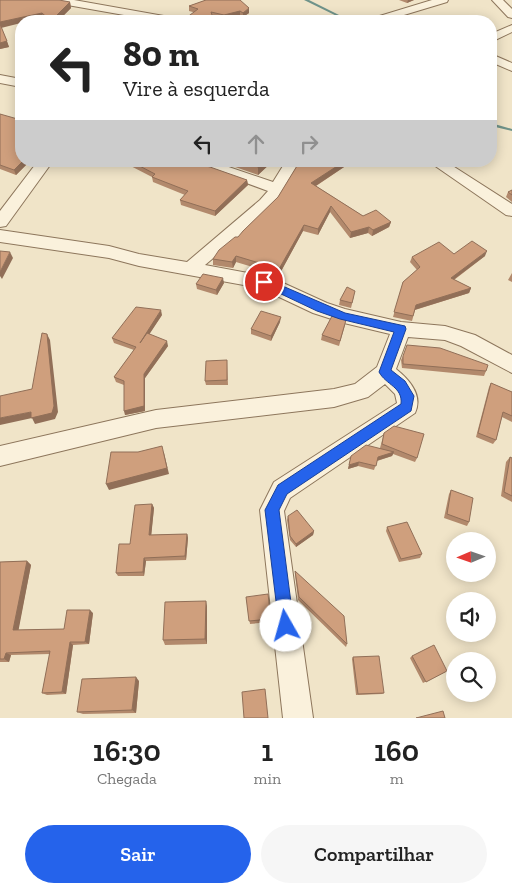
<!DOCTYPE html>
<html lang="pt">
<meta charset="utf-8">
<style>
body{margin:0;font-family:"Zilla Slab",serif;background:#f6f6f6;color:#222;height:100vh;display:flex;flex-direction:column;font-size:19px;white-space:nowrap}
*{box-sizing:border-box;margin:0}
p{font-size:16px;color:#767676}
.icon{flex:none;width:28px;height:28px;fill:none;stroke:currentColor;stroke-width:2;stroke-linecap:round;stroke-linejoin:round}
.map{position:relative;height:718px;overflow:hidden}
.details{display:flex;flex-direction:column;background:#fff;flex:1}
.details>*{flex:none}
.top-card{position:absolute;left:15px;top:15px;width:482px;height:152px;border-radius:20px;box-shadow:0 2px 12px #0003;background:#fff;color:#222;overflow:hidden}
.needle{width:32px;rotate:268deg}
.tools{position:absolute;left:446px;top:532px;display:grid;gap:10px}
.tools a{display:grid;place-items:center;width:50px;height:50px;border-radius:50%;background:#fff;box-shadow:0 2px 12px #0003;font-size:25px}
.pin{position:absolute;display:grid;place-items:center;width:42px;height:42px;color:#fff;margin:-21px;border:2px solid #fff;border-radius:50%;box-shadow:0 1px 5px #0007}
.me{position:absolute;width:55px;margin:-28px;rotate:353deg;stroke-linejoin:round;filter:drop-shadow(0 0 4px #0008)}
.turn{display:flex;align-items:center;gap:18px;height:105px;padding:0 25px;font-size:22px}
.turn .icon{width:65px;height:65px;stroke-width:2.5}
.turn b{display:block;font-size:35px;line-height:42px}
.lanes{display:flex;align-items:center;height:48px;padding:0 25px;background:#0003;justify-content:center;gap:25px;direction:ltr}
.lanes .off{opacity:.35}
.eta{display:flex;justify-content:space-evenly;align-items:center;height:85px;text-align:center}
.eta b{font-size:30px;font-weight:600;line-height:35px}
.button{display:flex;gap:10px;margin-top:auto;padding:10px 25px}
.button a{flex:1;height:58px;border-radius:30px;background:#2563eb;color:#fff;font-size:20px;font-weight:600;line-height:58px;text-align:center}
.button a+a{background:#f6f6f6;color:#222}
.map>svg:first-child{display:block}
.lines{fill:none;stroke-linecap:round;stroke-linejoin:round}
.stream{fill:#6f938a;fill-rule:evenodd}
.minor-casing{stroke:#8d765c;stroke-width:2}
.minor{fill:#faf1dc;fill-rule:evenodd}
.wall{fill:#b2896c}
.shaded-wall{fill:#916f58}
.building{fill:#cf9f7d;stroke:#916f58}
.route{fill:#2563eb;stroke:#184099}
</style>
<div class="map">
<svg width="512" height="718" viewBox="0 0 512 718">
<rect width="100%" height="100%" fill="#f0e4c8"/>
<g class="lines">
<path class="stream" d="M304,0H309L351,21H347Z
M491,123L512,129V131L491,126Z"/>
<g class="minor-casing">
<path id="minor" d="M51,0H74L175,18L180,21H158L56,3Z
M432,0H448L447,2L384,21L372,20L373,18Z
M492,0H503L512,9V18L508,17Z
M512,25V32L491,42V34Z
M491,54L512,63V71L491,62Z
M0,75L21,79V87L0,83Z
M38,161H53L6,226L0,227V211Z
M184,161H211L273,182L286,161H301C291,176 285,193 272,207C253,228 227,246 205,265L270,277L327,303L345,309L401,322L445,326L475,335L512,355V373L461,346L445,340L408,337L396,369C410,380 423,396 415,413L290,498L284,511L313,718H283L260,510L274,482L397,403L395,394L385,384L368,397L334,407L156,428L0,466V446L156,410L334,389L355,384L377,367L390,334L344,323L313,313L260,288L139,266L109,258L0,242V230L109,246L139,254L187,262L260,200L268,191L211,170L186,164Z
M428,161H445L512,204V216L506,215Z"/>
</g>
<use href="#minor" class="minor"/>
</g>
<path class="wall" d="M0,0L70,2L71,8L58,21H46L44,19L31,21H21L1,27L9,47L0,49Z
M206,0L249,13L243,17L240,15L224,20L189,11V6Z
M399,0H414L407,3Z
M0,114L21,161H30L16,175L0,169Z
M121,161H179L247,180L248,185L215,216L181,205L180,200L185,195L153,182L152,177Z
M218,161H273L258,175Z
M300,161H348L347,165L316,186L363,216L391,222L389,227L372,236L368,233L350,238L330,212L318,235L303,231L279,275L236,262L233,268L213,265V259L238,237L278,197Z
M512,190V202L506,197L508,192Z
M454,254L485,256L454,280L471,288L469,293L415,310L412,321L393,317L403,282L417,270L410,262L412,257Z
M512,273V282L508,280Z
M224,283L217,295L197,289L196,284Z
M354,296L351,308L339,305L340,300Z
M162,315L149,334L168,346L145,378V411L125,415L124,385L116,382L114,377L134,350L114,343L112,338Z
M280,322L271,341L251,334V329Z
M345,325L339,346L321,340L322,335Z
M403,356L486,371L484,376L402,368L401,360Z
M227,360L228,385H206L205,381Z
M491,383L512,392V422L502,417L496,440L493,444L476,437L489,387Z
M384,433L417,458L415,462L393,454L392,456L377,461L374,470L358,466L348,469L351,456L380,448Z
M510,457L512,458V502L501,496L506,462Z
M451,490L469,522L467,526L444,518L449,494Z
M152,504L154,508L151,535L187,534L188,538L186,560L146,561L144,576H118L116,573L130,544Z
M288,516L314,531L313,535L296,547L290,540L287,520Z
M387,527L422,554L420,558L399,562L386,531Z
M27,561L31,565L18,630L64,629L93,613L89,644L73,645L66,694L47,695L42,693L50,654L11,655L9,662H0V562Z
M295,571L347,644L346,647L298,600L295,574Z
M246,597L271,619L270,622L250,624Z
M207,606V644L165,645L163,640Z
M412,656L447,671L423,683L410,658Z
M353,657L384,693L382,694L356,695L352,659Z
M139,681L136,713L83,714L77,712Z"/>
<path class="shaded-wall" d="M408,0H414L407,3Z
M70,2L71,8L58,21H51Z
M249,8V13L243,17V13Z
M240,11V15L224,20V15Z
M42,13L44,19L31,21H21V23L1,28L0,25V22Z
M7,41L9,47L0,49V43Z
M23,161H30L16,175L14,170Z
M265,161H273L258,175V167Z
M345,161H348L347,165L311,189V183Z
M247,180L248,185L215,216V211Z
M331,206L330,212L318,235V229Z
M391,222L389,227L372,236L373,230Z
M304,225L303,231L279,275V269Z
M369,227L368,233L350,238L351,232Z
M487,251L485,256L449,283L451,278Z
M10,252L13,258L2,279L0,276V272Z
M236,256V262L233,268L232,262Z
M223,278L224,283L217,295L216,290Z
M471,288L469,293L414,310L416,305Z
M161,310L162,315L141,347L140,343Z
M281,317L280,322L271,341V336Z
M47,334L50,340L58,412L55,419L35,424L32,418L0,425V418L31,412Z
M167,341L168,346L145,378V411L125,415L124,411L144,374Z
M394,452L392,456L376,461L378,457Z
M164,453L169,474L109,490L106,484Z
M359,462L358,466L348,469L349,465Z
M152,504L154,508L151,538L149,535Z
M314,531L313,535L296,547V544Z
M187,534L188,538L186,560L185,556Z
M144,558L146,561L144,576L143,572Z
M27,561L31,565L18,633L13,630Z
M206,601L207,606V644L205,639Z
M90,610L93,613L89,644L85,642Z
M70,642L73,645L66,694L62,692Z
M6,653L11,655L9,662L4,659Z
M136,677L139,681L136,713L132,710Z"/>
<path class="building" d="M0,0H59L70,2L51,21L42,13L0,22Z
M206,0H240L249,8L243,13L240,11L224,15L211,12L214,21H182L198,9L189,6Z
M0,24L7,41L0,43Z
M0,114L21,120V161H23L14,170L0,165Z
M130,161H179L183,163L186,161H188L210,167L247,180L215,211L180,200L188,191L152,177L155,174Z
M240,161H265L258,167Z
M300,161H345L311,183L363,216L376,210L391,222L373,230L369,227L351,232L331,206L318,229L304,225L279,269L236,256L232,262L213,259L219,250L235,237H238L243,231L278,197Z
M512,190V195L508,192Z
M472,241L487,251L451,278L471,288L416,305L413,316L394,312L403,282L420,267L412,257L439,242L454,254Z
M0,251L10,252L0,272Z
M203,274L223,278L216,290L196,284Z
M347,287L355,291L352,303L340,300Z
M136,307L161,310L140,343L147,333L167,341L144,374V406L124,411V381L114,377L136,347L112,338Z
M261,311L281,317L271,336L251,329Z
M332,316L346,320L340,341L322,335Z
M42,333L47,334L54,406L52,413L31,418V412L0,418V396L32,389Z
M407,345L440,348L488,365L486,371L403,364V356Z
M227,360V380L205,381L206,361Z
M491,383L512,392V416L503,412L496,440L478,433Z
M394,426L424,434L417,458L382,444L384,433Z
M366,445L394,452L378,457L376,466L359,462L349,465L351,456Z
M162,446L167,468L106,484L111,452H138Z
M510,457L512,458V496L504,492Z
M451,490L473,498L469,522L447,514Z
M152,504L149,535L187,534L185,556L144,558L143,572L116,573L119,544H130L135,505Z
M297,510L314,531L296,544L290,536L288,516Z
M407,522L422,554L401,559L387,527Z
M27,561L13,630L64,629L67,610H90L85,642H70L62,692L42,693L50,651L6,653L4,659H0V562Z
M295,571L344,616L347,644L299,597Z
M268,594L271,619L249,621L246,597Z
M206,601L205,639L163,640L165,602Z
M434,645L447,671L426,682L412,656Z
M379,656L384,693L358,694L353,657Z
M136,677L132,710L77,712L82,679Z
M265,689L268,718H244L242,692Z
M443,711L445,718H416Z"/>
<path class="route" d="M264,278L345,313L405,326L406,329L391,370L405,381L414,396L411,411L287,494L279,510L294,626L292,631L286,633L281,631L279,626L265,510L278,485L401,404C403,387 386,385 379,372L394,332L340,319L317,311L260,284L259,282Z"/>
</svg>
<div class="tools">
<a><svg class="needle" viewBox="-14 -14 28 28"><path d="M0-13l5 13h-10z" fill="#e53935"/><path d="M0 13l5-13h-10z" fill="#767676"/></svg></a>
<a><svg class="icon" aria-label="sound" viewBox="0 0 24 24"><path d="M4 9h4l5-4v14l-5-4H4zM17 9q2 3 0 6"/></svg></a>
<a><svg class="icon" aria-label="search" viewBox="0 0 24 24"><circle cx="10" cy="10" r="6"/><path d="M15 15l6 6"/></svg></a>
</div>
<div class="pin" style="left:264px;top:282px;background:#d93025"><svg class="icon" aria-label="arrive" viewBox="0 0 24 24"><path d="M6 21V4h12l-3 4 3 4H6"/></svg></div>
<svg class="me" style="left:286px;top:626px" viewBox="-20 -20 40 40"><circle r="19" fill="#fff"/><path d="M0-13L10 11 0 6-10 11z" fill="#2563eb"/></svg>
<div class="top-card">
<div class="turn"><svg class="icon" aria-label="left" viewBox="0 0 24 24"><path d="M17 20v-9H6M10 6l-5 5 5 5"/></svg><div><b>80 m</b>Vire à esquerda</div></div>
<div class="lanes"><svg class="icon" aria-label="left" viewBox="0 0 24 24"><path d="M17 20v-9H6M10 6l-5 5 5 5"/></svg><svg class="icon off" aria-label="ahead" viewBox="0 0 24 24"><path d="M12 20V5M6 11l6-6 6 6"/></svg><svg class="icon off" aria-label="right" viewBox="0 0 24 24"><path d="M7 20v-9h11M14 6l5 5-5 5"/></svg></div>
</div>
</div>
<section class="details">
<div class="eta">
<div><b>16:30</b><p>Chegada</p></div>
<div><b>1</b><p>min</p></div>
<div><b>160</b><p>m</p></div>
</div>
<div class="button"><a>Sair</a><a>Compartilhar</a></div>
</section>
